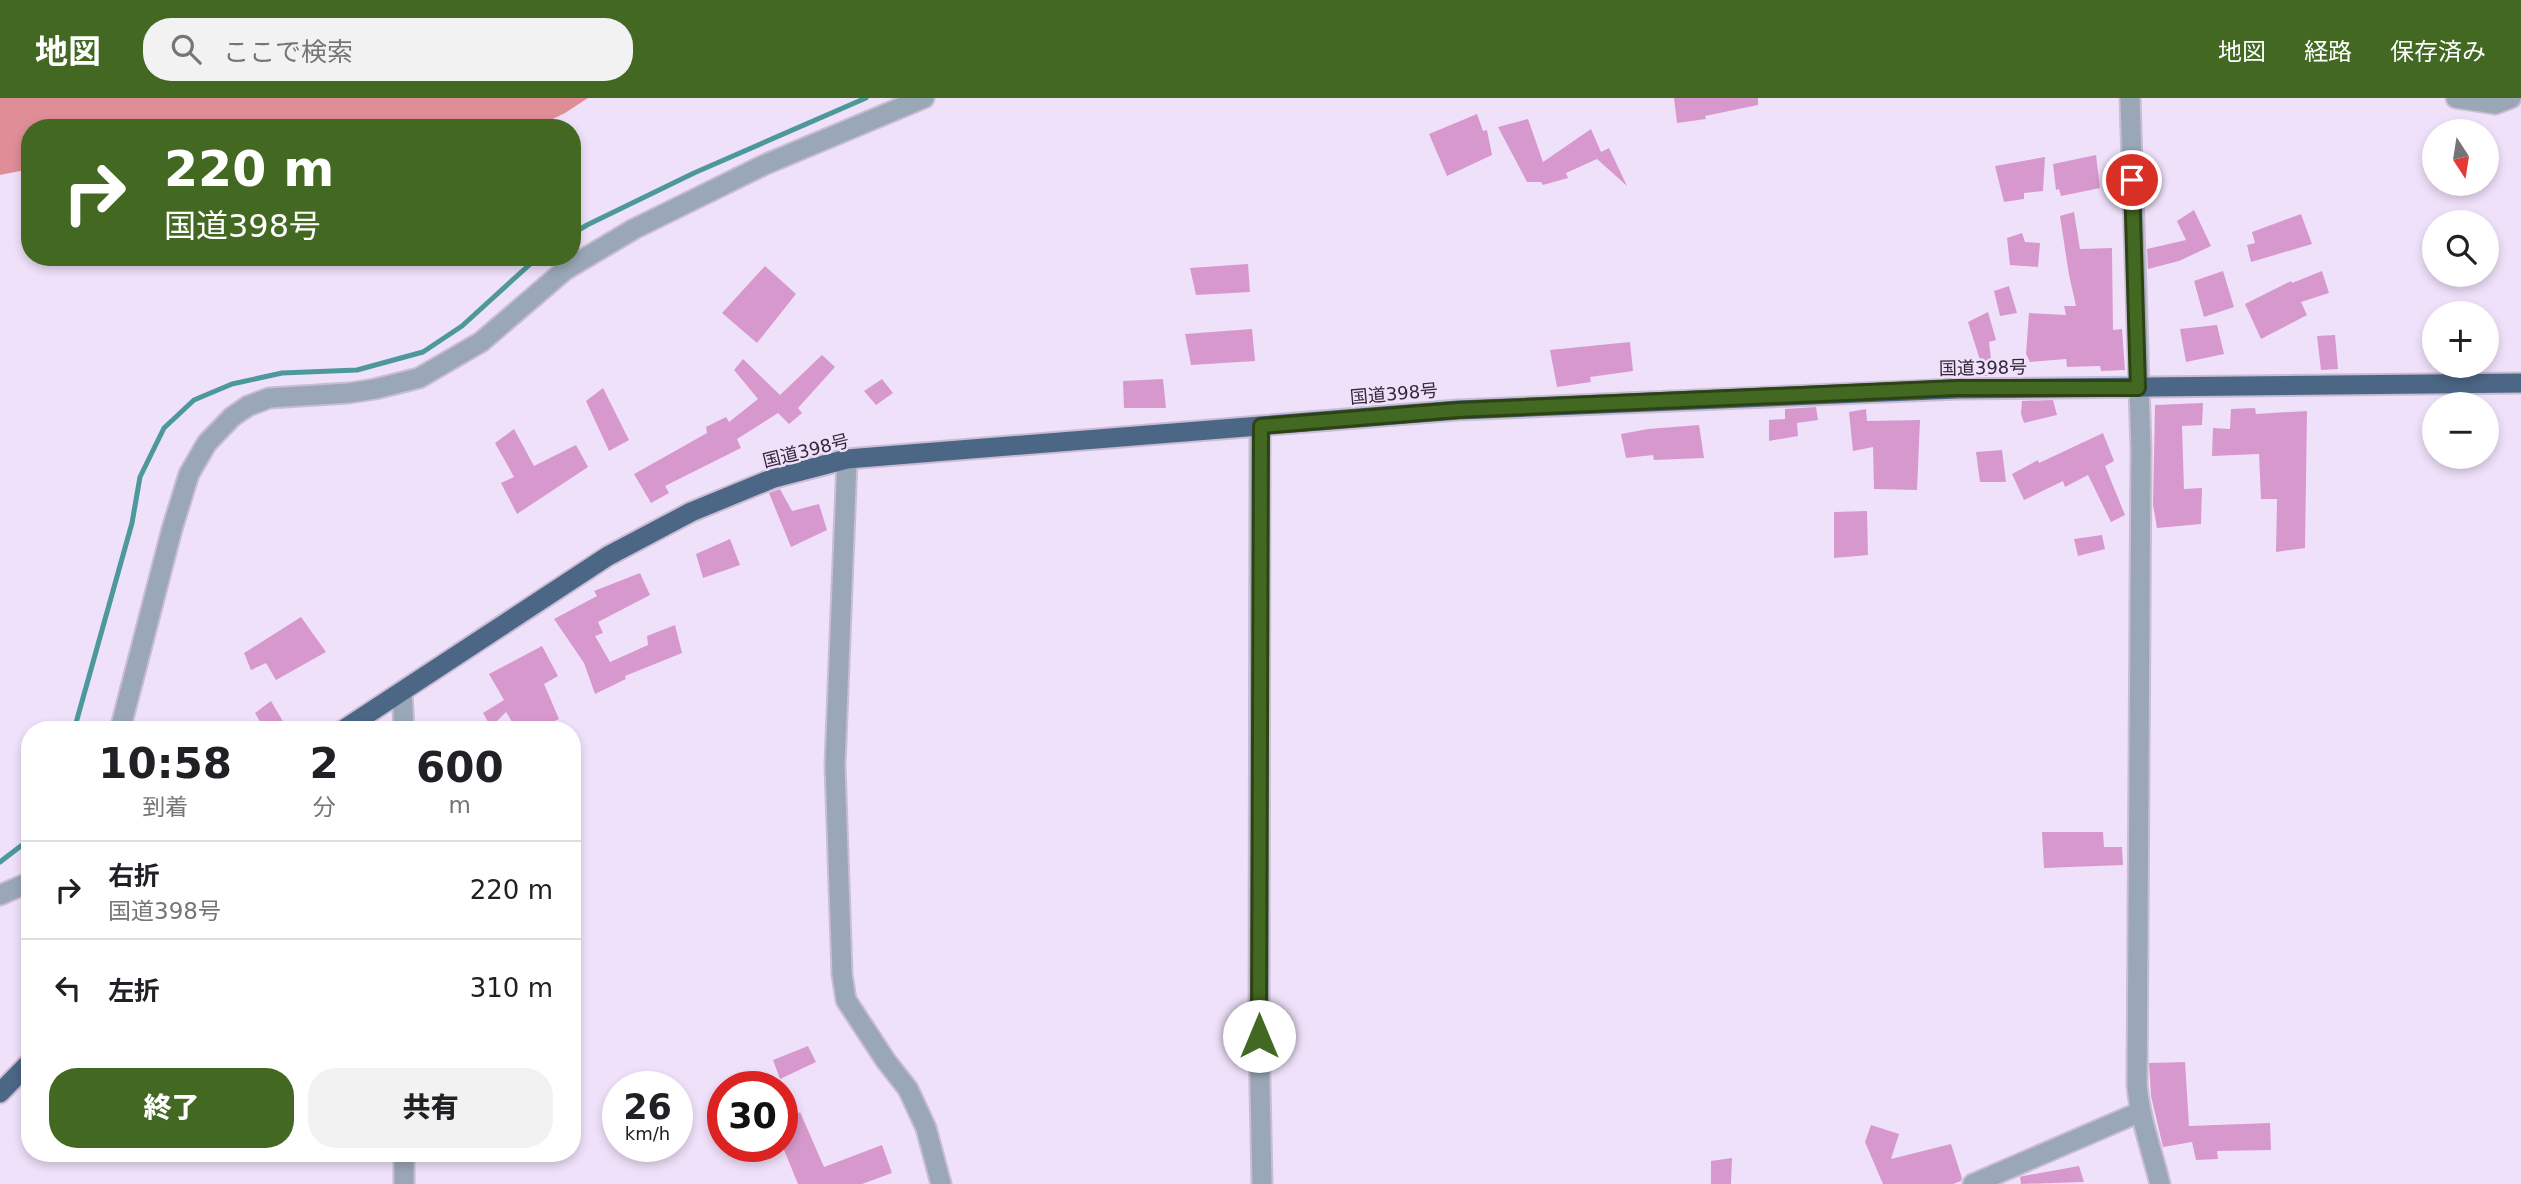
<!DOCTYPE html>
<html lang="ja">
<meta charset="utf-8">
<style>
body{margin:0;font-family:"DejaVu Sans","Noto Sans JP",sans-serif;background:#f2f2f2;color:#202124;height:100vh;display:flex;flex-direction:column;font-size:26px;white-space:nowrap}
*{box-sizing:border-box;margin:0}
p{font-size:23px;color:#757577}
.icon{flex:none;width:38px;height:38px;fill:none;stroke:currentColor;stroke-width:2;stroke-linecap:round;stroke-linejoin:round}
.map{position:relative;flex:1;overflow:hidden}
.sheet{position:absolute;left:21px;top:623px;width:560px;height:441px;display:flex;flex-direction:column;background:#fff;border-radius:28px;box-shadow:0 4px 10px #0003}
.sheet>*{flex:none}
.hud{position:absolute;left:21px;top:21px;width:560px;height:147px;border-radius:28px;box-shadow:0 4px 10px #0003;background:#436821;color:#fff;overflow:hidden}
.needle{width:46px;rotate:168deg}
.fabs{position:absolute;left:2422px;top:21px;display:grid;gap:14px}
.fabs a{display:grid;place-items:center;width:77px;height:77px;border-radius:50%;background:#fff;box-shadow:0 4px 10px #0003;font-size:35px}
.speed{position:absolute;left:602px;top:973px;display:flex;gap:14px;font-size:35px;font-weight:700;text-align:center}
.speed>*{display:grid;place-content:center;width:91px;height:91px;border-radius:50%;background:#fff;box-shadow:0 4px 10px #0003;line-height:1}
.speed small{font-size:18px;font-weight:400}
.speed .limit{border:10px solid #d22;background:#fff;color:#111}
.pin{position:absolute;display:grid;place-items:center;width:60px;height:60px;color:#fff;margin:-30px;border:4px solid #fff;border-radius:50%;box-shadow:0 2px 7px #0007}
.me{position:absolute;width:77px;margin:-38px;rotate:0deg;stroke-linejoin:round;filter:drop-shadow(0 0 5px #0008)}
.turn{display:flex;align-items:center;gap:24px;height:147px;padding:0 28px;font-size:32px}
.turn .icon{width:91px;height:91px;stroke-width:2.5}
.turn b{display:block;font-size:49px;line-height:60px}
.eta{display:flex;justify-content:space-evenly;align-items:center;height:119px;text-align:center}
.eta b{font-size:42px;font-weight:800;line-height:49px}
.primary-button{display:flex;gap:14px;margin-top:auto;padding:14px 28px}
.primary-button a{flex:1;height:80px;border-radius:28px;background:#436821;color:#fff;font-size:28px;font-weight:800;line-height:80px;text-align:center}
.primary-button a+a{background:#f2f2f2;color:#202124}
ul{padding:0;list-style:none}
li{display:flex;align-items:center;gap:21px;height:98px;padding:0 28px;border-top:2px solid #e0e0e0}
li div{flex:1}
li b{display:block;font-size:26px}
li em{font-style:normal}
header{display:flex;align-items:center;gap:42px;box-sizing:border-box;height:98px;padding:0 35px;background:#436821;color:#fff}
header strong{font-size:33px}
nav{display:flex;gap:38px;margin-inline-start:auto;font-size:24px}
.search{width:490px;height:63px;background:#f2f2f2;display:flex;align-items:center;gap:18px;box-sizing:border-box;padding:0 24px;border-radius:28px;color:#757577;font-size:26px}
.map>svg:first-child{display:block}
.forest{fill:#df8d96}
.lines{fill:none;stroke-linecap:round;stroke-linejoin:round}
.stream{stroke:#4d989a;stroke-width:5}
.building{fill:#d799cd}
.minor-casing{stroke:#cabcd3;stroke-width:23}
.trunk-casing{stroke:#cabcd3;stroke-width:23}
.minor{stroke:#99a7b7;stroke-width:19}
.trunk{stroke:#4c6686;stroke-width:19}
.route-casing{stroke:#2c4415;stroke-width:18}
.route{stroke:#436821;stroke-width:12}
.labels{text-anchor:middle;stroke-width:5;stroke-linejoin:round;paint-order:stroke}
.street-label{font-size:18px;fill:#332939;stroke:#f0e1fa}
</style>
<header>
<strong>地図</strong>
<div class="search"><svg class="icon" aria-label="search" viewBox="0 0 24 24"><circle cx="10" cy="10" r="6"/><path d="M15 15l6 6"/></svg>ここで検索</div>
<nav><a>地図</a><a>経路</a><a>保存済み</a></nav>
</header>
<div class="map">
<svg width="2521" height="1086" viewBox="0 0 2521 1086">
<rect width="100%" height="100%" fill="#f0e1fa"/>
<path class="forest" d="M0,0H588L565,15L534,30H30V71L0,77Z"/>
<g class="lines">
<path class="stream" d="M572,136L587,127L694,75L866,0
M74,632L132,425L140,379L164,330L194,302L232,286L282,275L357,272L423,254L462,228L538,159
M0,764L30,741"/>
</g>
<path class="building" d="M1674,0H1758V7L1705,18L1706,21L1677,25Z
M1477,16L1483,33L1487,32L1492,57L1447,78L1429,36Z
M1528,21L1543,64L1591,31L1601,54L1609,50L1627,88L1597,61L1566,75L1568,80L1543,87L1541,84H1527L1498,29Z
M2096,57L2100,90L2061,98L2059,91L2056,92L2053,66Z
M2045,59L2043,93L2024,95V101L2004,104L1995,68Z
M2194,112L2211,148L2179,163L2148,171L2147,151L2186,142L2177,123Z
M2074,114L2080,151L2112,150L2113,232L2122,231L2125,272L2101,273L2100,268L2067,269L2066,261L2030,264L2026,256L2029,215L2066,217L2064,208H2076L2069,177L2060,118Z
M2301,116L2312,146L2251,164L2247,147L2255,145L2252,134Z
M2022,135L2025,144L2040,145L2038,169L2010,167L2007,140Z
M1248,166L1250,194L1196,197L1190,170Z
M765,168L796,196L757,245L722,215Z
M2223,173L2234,209L2204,219L2194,183Z
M2322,173L2329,195L2301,204L2307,217L2261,241L2245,206L2291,183L2292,185Z
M2009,188L2017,215L2000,218L1994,193Z
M1988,214L1996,242L1989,244L1993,278H1985L1968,224Z
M2217,227L2224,256L2186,264L2180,231Z
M1252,231L1255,263L1191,267L1185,236Z
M2335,237L2338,271L2321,272L2317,238Z
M1630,244L1633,273L1590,279L1591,284L1557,289L1550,252Z
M822,257L835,269L798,310L802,315L789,326L778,315L737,341L741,350L665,388L669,395L651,405L634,376L707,335L706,329L726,319L729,324L758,301L734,272L743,261L780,297Z
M882,281L893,295L876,307L864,293Z
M1163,281L1166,310H1124L1123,283Z
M603,290L629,342L609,353L586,303Z
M2053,302L2057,317L2024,325L2021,316L2022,303Z
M2203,305L2202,327L2182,328L2184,391L2202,390L2201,426L2157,430L2153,407L2155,307Z
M1816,309L1818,322L1797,325L1798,338L1769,343V322L1785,321V311Z
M2255,310L2256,316L2307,313L2305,450L2276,454L2277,401H2261L2259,356L2212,358L2213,330L2230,331L2231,311Z
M1866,311L1867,323L1920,322L1917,392L1874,391L1873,349L1853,353L1849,314Z
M1699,327L1704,360L1654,362L1653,357L1626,360L1621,336L1648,331Z
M514,331L534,368L576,347L588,369L517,416L501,385L514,379L495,345Z
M2103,335L2114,363L2105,368L2125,417L2111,424L2088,377L2065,389L2063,383L2024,402L2012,376L2038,362L2039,365Z
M2002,352L2006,384H1980L1976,354Z
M780,391L792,413L819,406L827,432L791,449L769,395Z
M1867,413L1868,457L1834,460V414Z
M2102,437L2105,451L2078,458L2074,441Z
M730,441L740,467L703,480L696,456Z
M640,475L650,497L598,524L603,535L595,538L610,564L648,547L647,538L675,527L682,555L625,578L626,581L595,596L584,565L554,521L597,498L594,493Z
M301,519L326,554L276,582L266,565L251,572L244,555Z
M542,548L558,578L544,586L559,621L535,632H517L506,614L491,629L483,615L504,602L489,576Z
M271,603L288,632H265L255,615Z
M2042,734H2103L2104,749H2122L2123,767L2044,770Z
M808,948L816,964L780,981L773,962Z
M2185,964L2189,1028L2270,1025L2271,1052L2217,1053L2218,1061L2196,1062L2192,1044L2163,1049L2151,998L2149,965Z
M782,986L797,1016L800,1014L824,1069L882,1047L892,1075L862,1086H798L782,1047Z
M1871,1027L1899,1036L1891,1061L1951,1046L1962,1080L1961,1083L1953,1086H1883L1865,1044Z
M1732,1060L1731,1086H1711V1063Z
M2079,1068L2084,1084L2021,1086L2020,1079L2023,1078Z"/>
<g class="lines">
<g class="minor-casing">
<path id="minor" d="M2130,0L2141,351L2137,987C2140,1021 2152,1053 2160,1086
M2456,0L2495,6L2511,0
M1260,328L1259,938L1262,1086
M847,361L835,667L842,876L846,902L886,963L908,991L926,1030L941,1086
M402,594L404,632
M120,632L172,431L189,376L207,345L232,319L248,308L269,300L349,295L375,291L419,280L481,244L565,172L634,131L764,67L924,0
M0,797L30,784
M404,1055V1086
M1973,1086L2140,1014"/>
</g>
<g class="trunk-casing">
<path id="trunk" d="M343,632L608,458L691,414L774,380L847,361L1458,312L1957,291L2521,285
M0,995L30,964"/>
</g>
<use href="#minor" class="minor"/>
<use href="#trunk" class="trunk"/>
</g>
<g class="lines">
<g class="route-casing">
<path id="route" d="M1259,938L1261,328L1458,312L1957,290H2138L2132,82"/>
</g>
<use href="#route" class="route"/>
</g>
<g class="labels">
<g class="street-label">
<text transform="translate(1983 270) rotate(-1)" y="6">国道398号</text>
<text transform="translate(1394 296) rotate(-5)" y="6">国道398号</text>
<text transform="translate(806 353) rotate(-14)" y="6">国道398号</text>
</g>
</g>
</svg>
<div class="fabs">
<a><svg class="needle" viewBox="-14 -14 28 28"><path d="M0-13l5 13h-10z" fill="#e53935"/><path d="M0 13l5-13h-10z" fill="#757577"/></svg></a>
<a><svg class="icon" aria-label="search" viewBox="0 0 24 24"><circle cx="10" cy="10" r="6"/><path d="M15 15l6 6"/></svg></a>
<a>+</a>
<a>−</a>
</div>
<div class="speed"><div>26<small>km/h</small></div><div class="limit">30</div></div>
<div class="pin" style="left:2132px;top:82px;background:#d93025"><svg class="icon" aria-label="arrive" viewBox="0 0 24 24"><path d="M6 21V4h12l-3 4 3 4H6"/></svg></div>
<svg class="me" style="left:1259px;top:938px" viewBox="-20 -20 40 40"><circle r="19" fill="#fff"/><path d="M0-13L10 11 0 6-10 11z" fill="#436821"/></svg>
<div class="hud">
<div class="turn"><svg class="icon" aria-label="right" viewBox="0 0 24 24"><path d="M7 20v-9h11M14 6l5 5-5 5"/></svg><div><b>220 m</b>国道398号</div></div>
</div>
<section class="sheet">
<div class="eta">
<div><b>10:58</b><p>到着</p></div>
<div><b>2</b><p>分</p></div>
<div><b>600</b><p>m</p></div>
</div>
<ul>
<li><svg class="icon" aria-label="right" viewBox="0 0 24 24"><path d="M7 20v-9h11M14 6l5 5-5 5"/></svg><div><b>右折</b><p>国道398号</p></div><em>220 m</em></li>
<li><svg class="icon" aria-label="left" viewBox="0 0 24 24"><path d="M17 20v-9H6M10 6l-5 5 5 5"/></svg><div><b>左折</b></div><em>310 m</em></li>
</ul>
<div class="primary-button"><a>終了</a><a>共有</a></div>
</section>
</div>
